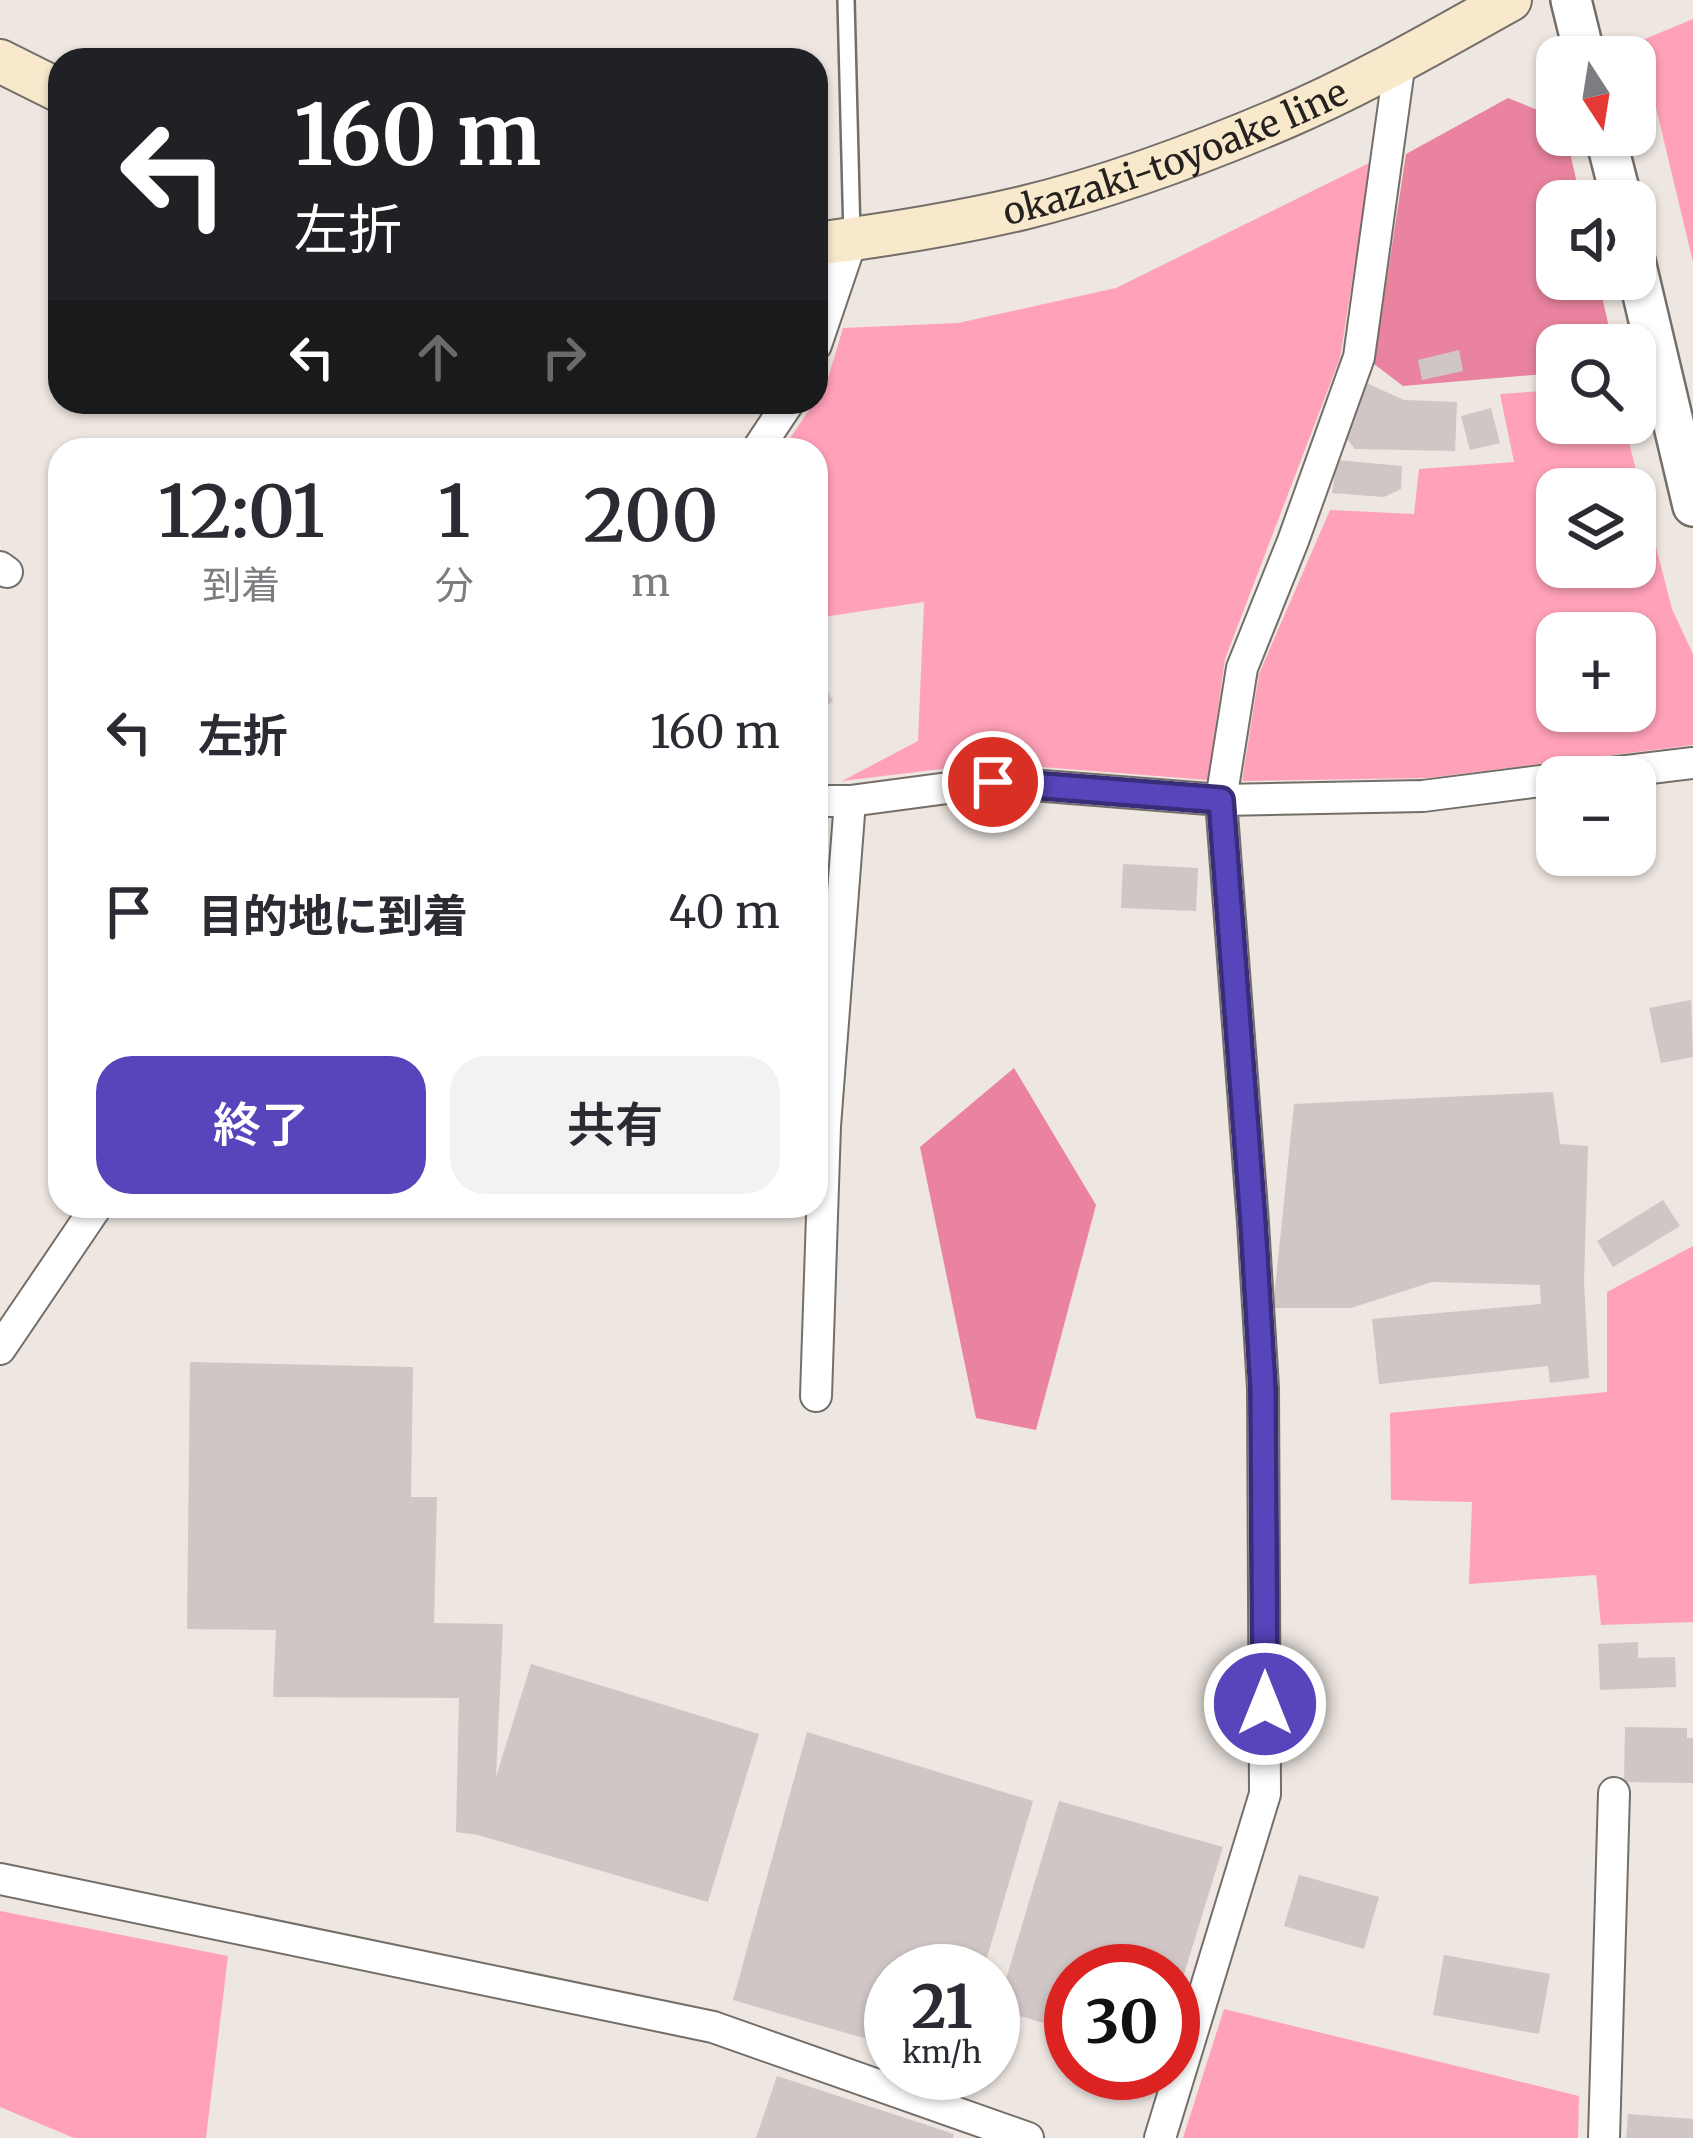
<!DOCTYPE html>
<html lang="ja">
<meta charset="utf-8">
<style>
body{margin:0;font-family:Merriweather,"Noto Sans JP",serif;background:#f2f2f3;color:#2b2b33;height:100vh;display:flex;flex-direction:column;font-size:45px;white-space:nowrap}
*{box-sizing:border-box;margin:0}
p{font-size:39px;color:#7c7c81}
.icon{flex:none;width:66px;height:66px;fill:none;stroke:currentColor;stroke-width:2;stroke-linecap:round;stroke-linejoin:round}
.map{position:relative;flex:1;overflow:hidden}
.sheet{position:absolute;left:48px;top:438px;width:780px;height:780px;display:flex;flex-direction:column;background:#fff;border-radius:36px;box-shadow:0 3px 9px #0004}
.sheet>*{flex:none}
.hud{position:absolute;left:48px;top:48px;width:780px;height:366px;border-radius:36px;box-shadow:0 3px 9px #0004;background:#202124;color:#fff;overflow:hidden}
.needle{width:78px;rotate:168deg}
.fabs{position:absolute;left:1536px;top:36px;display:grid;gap:24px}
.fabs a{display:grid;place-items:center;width:120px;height:120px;border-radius:24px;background:#fff;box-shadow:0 3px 9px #0004;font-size:60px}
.speed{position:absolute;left:864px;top:1944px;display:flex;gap:24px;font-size:60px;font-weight:700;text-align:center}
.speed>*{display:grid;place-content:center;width:156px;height:156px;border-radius:50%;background:#fff;box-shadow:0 3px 9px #0004;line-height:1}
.speed small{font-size:30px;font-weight:400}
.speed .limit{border:18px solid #d22;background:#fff;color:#111}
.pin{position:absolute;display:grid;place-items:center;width:102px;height:102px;color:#fff;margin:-51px;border:6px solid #fff;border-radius:50%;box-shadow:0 3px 12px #0007}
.me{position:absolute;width:132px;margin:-66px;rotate:0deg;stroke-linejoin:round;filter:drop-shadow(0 0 9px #0008)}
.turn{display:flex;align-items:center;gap:42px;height:252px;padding:0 48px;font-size:54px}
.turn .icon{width:156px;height:156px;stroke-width:2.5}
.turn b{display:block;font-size:84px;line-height:102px}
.lanes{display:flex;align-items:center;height:114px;padding:0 48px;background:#0003;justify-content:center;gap:60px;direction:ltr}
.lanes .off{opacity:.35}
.eta{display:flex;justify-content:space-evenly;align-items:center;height:204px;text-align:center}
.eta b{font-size:72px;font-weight:600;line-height:84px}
.button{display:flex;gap:24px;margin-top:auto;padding:24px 48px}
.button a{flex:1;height:138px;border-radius:36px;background:#5745bc;color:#fff;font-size:48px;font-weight:600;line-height:138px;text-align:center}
.button a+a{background:#f2f2f3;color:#2b2b33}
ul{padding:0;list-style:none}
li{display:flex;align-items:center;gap:36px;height:180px;padding:0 48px}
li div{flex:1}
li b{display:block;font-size:45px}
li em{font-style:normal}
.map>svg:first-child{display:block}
.green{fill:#ffa1b9;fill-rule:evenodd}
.forest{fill:#e9839f}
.building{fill:#d0c6c5}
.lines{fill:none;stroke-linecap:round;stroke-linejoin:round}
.service-casing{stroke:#746e69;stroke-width:20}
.minor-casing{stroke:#746e69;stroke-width:34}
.tertiary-casing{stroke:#746e69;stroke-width:44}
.secondary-casing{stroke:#746e69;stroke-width:46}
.service{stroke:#fff;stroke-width:15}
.minor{stroke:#fff;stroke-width:30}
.tertiary{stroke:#fff;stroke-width:39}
.secondary{stroke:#f8e9cd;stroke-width:42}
.route-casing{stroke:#392d7a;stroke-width:30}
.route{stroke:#5745bc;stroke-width:21}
.labels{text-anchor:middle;stroke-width:9;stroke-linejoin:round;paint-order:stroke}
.street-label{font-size:36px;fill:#24211f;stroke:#faf3ee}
</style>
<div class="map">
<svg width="1693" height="2138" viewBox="0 0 1693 2138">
<rect width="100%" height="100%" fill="#ede6e1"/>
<path class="green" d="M1693,19V262L1640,41Z
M1371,162L1340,358L1225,659L1208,780L991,763L842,781L918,741L924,602L816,618V450H782L826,385L843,328L958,323L1116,288Z
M1557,390V423H1624L1672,609L1693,654V745L1428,778L1242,781L1259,674L1330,510L1414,514L1419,469L1514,462L1500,394ZM1635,489V567H1557V489ZM1557,633H1635V711H1557Z
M1693,1246V1622L1601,1625L1596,1575L1469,1584L1472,1502L1391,1500L1390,1413L1607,1392V1292Z
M0,1911L228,1956L206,2138H74L0,2107Z
M1224,2009L1579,2096L1578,2138H1183Z"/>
<path class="forest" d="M1508,98L1557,118V135H1566L1581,201H1557V279H1598L1613,345H1557V373L1403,386L1374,364L1406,154Z
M1014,1068L1096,1205L1036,1430L976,1418L920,1147Z"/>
<path class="building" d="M1459,350L1463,371L1422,380L1418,360Z
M1364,382L1404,400L1457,402L1455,451L1355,449L1344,435Z
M1491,408L1500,443L1470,450L1461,416Z
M1337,460L1402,466L1401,489L1384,497L1332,493Z
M816,665L833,702L816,710Z
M1557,800V849L1544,851L1538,803Z
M1123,864L1198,868L1196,911L1121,908Z
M1691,1000L1693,1057L1661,1063L1649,1008Z
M1553,1092L1560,1144L1588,1146L1584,1281L1589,1378L1550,1383L1548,1366L1379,1384L1372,1319L1541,1304L1540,1285L1432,1282L1351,1308H1273L1294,1104Z
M1663,1200L1680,1226L1613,1267L1597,1241Z
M190,1362L413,1367L411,1497H437L434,1623L503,1624L496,1777L531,1664L759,1734L708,1902L478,1835L456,1832L459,1698L273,1697L276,1630L187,1629Z
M1638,1642V1658L1675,1657L1676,1687L1600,1690L1598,1644Z
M1625,1727L1687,1728V1738H1693V1783L1624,1782Z
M807,1732L1033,1801L983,1971H891V2046L733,2000Z
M1059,1801L1223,1847L1174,2007L1173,1971H1071V2031L997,2009Z
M1299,1875L1379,1897L1364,1949L1284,1926Z
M1444,1955L1550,1974L1539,2034L1433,2015Z
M777,2076L954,2134L953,2138H756Z
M1628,2114L1693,2119V2138H1626Z"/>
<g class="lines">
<g class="service-casing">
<path id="service" d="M846,0L852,236"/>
</g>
<g class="minor-casing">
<path id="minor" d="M816,345L852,239
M757,450L789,402
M0,567L7,572
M1577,777L1693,763
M816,801H850L993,782L1221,800L1423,796L1557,779
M0,1349L97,1206
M816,1396L825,1126L850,801
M0,1879L713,2027L1028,2138
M1160,2138L1265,1794L1263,1388L1253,1223L1221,800L1242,668L1293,541L1359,357L1400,61
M1604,2138L1614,1793"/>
</g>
<g class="tertiary-casing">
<path id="tertiary" d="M1571,0L1585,57
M1605,135L1622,201
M1635,261L1693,506"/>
</g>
<g class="secondary-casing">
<g id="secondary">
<path d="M0,61L60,91"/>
<path id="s1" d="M816,244C886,235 955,224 1023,208C1109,187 1201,153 1283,118C1361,85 1436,41 1510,0"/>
</g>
</g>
<use href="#service" class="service"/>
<use href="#minor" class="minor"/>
<use href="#tertiary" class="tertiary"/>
<use href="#secondary" class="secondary"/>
</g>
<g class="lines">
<g class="route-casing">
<path id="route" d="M993,782L1221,800L1253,1223L1263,1388L1265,1704"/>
</g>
<use href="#route" class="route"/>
</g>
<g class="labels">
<g class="street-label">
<text dy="13" stroke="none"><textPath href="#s1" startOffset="372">okazaki-toyoake line</textPath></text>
</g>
</g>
</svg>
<div class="fabs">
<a><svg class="needle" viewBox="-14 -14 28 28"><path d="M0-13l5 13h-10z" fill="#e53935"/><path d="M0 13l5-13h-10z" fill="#7c7c81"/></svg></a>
<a><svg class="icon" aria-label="sound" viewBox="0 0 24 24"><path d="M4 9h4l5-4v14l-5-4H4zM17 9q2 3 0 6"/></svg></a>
<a><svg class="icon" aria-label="search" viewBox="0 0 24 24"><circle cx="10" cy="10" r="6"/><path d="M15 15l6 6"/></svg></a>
<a><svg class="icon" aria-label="layers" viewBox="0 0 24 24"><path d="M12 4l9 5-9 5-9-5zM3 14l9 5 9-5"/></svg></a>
<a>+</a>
<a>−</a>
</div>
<div class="speed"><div>21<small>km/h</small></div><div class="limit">30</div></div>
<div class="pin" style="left:993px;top:782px;background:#d93025"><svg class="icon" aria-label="arrive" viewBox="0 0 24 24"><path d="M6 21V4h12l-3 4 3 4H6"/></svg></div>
<svg class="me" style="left:1265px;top:1704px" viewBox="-20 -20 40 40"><circle r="17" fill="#5745bc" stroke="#fff" stroke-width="3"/><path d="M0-11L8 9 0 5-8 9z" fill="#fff"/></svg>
<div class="hud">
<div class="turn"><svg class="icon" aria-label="left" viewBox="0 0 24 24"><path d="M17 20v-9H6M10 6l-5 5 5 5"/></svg><div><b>160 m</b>左折</div></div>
<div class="lanes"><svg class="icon" aria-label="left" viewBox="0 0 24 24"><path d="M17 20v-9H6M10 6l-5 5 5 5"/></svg><svg class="icon off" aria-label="ahead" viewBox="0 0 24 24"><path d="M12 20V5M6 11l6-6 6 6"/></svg><svg class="icon off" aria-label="right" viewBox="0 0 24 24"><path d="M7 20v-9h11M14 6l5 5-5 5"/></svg></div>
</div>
<section class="sheet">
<div class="eta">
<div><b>12:01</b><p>到着</p></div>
<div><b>1</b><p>分</p></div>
<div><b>200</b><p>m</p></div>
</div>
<ul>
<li><svg class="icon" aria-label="left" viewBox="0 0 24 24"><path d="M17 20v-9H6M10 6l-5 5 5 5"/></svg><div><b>左折</b></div><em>160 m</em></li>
<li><svg class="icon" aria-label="arrive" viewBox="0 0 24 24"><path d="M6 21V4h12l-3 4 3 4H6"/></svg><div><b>目的地に到着</b></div><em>40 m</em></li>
</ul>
<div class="button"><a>終了</a><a>共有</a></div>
</section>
</div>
